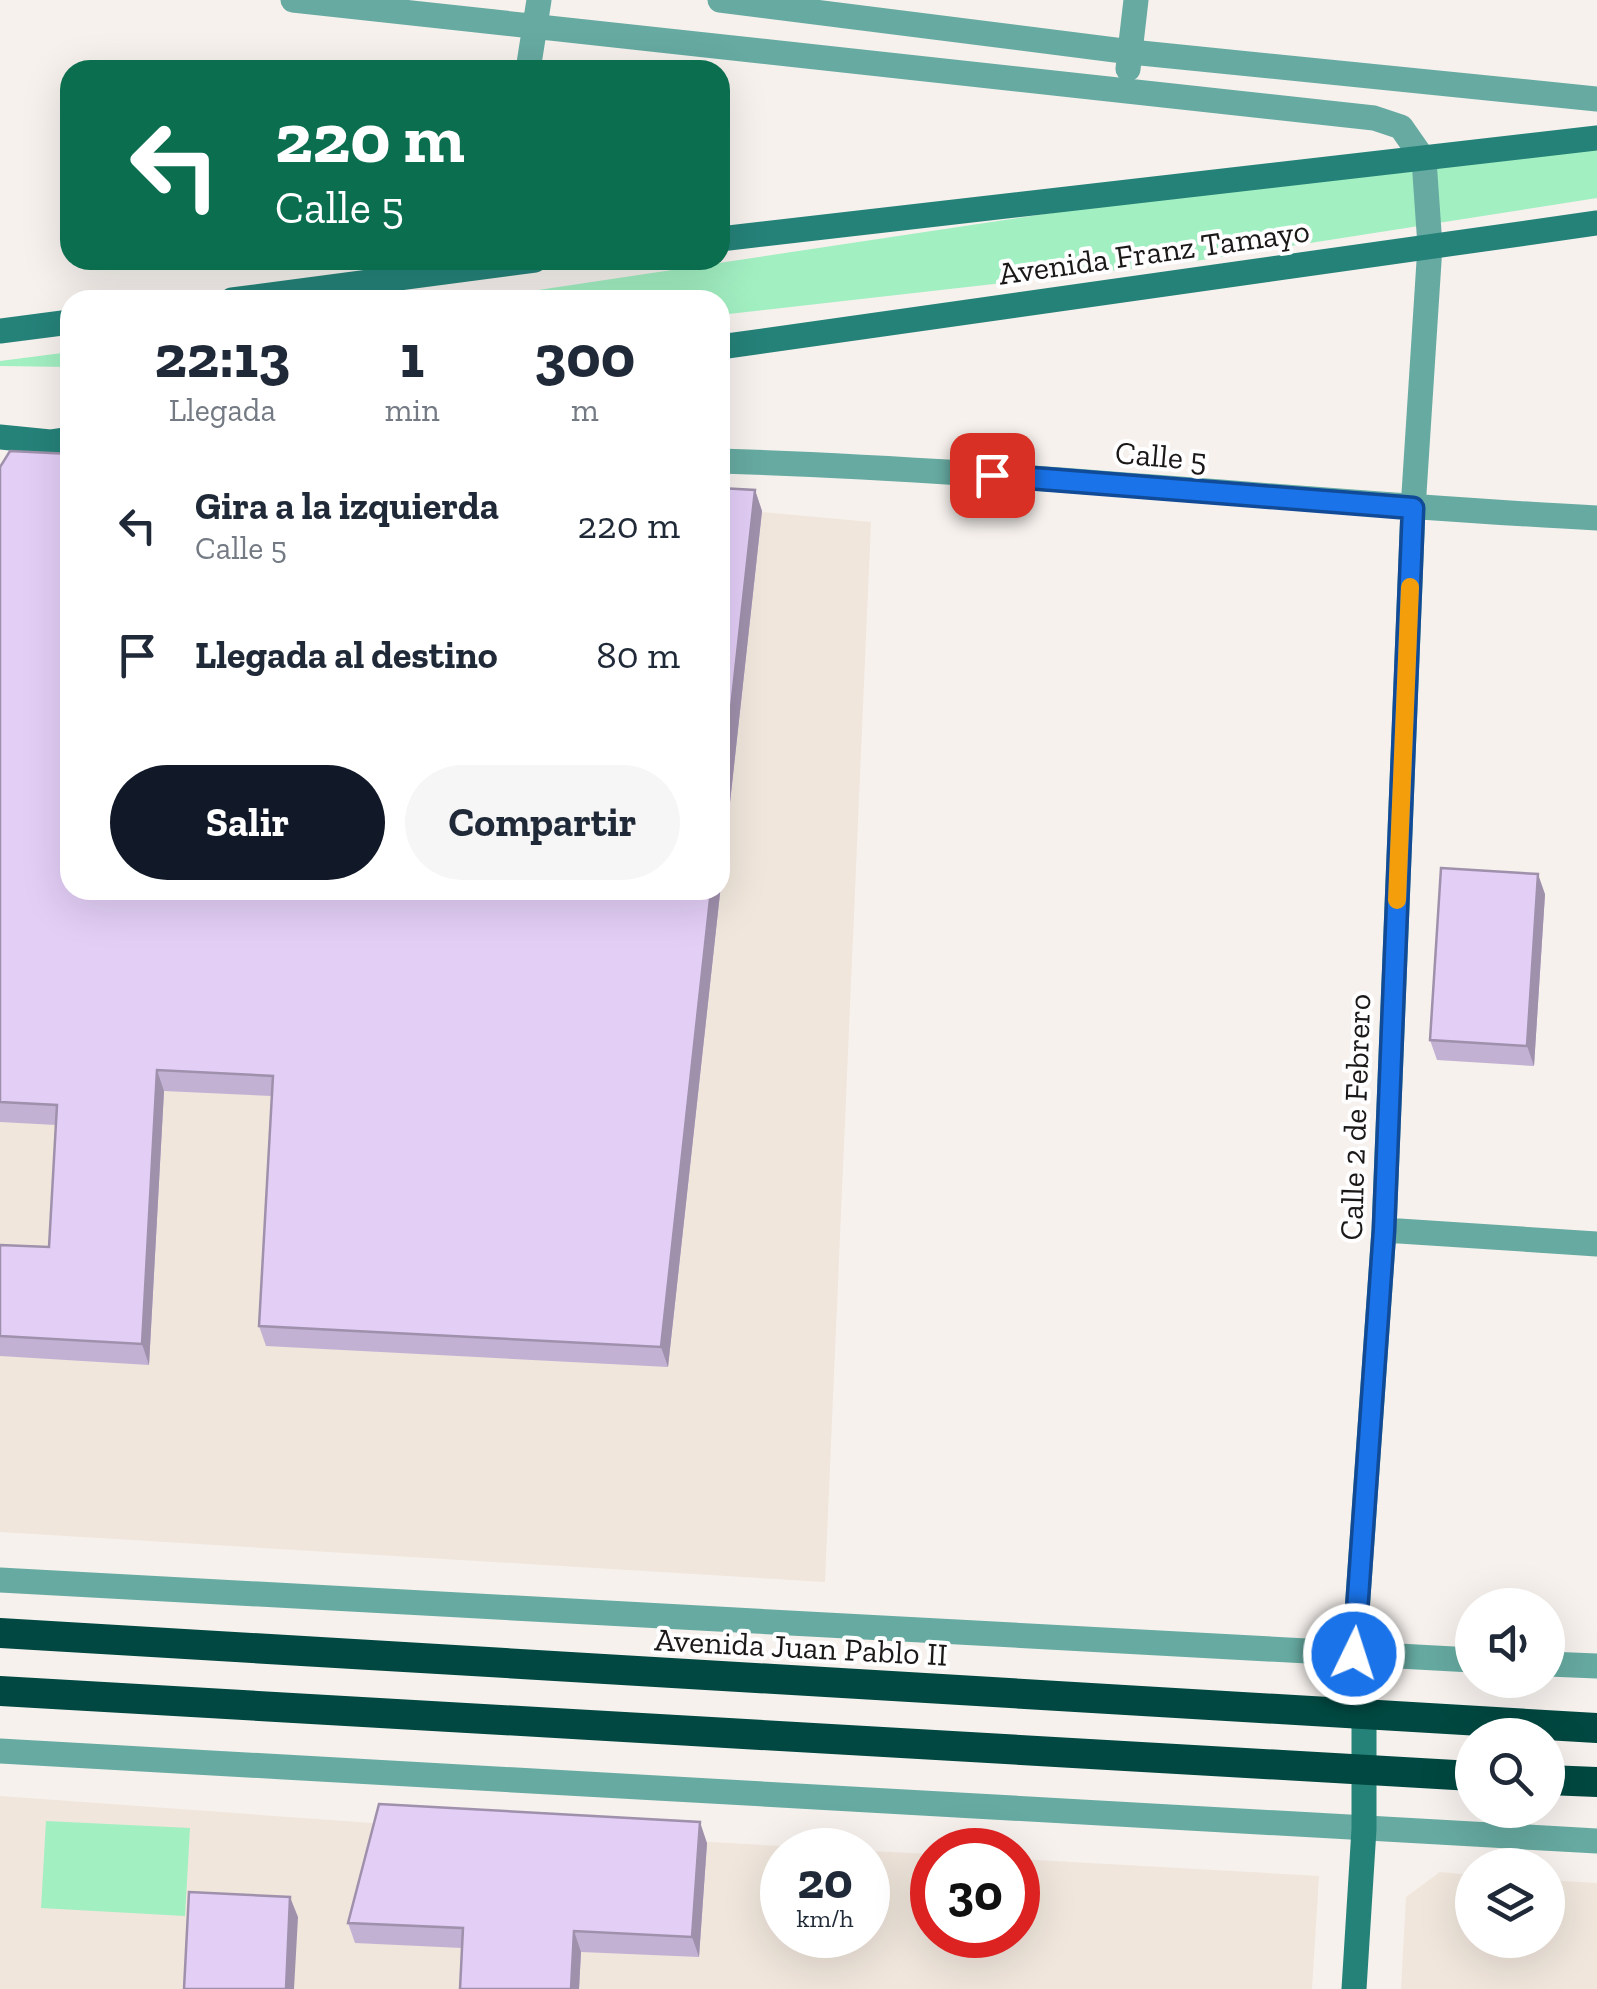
<!DOCTYPE html>
<html lang="es">
<style>
body{margin:0;font-family:"Zilla Slab",serif;background:#f6f6f7;color:#1f2937;height:100vh;display:flex;flex-direction:column;font-size:38px;white-space:nowrap}
*{box-sizing:border-box;margin:0}
p{font-size:32px;color:#747a83}
.icon{flex:none;width:55px;height:55px;fill:none;stroke:currentColor;stroke-width:2;stroke-linecap:round;stroke-linejoin:round}
.map{position:relative;flex:1;overflow:hidden}
.sheet{position:absolute;left:60px;top:290px;width:670px;height:610px;display:flex;flex-direction:column;background:#fff;border-radius:30px;box-shadow:0 10px 40px #0002}
.sheet>*{flex:none}
.hud{position:absolute;left:60px;top:60px;width:670px;height:210px;border-radius:30px;box-shadow:0 10px 40px #0002;background:#0b6e4f;color:#fff;overflow:hidden}
.tools{position:absolute;left:1455px;top:1588px;display:grid;gap:20px}
.tools a{display:grid;place-items:center;width:110px;height:110px;border-radius:50%;background:#fff;box-shadow:0 10px 40px #0002;font-size:50px}
.speed{position:absolute;left:760px;top:1828px;display:flex;gap:20px;font-size:50px;font-weight:700;text-align:center}
.speed>*{display:grid;place-content:center;width:130px;height:130px;border-radius:50%;background:#fff;box-shadow:0 10px 40px #0002;line-height:1}
.speed small{font-size:25px;font-weight:400}
.speed .limit{border:15px solid #d22;background:#fff;color:#111}
.pin{position:absolute;display:grid;place-items:center;width:85px;height:85px;color:#fff;margin:-42px;border-radius:20px;box-shadow:0 5px 15px #0006}
.me{position:absolute;width:110px;margin:-55px;rotate:4deg;stroke-linejoin:round;filter:drop-shadow(0 0 8px #0008)}
.turn{display:flex;align-items:center;gap:35px;height:210px;padding:0 50px;font-size:45px}
.turn .icon{width:130px;height:130px;stroke-width:2.5}
.turn b{display:block;font-size:70px;line-height:85px}
.eta{display:flex;justify-content:space-evenly;align-items:center;height:170px;text-align:center}
.eta b{font-size:60px;font-weight:700;line-height:70px}
.cta{display:flex;gap:20px;margin-top:auto;padding:20px 50px}
.cta a{flex:1;height:115px;border-radius:60px;background:#111827;color:#fff;font-size:40px;font-weight:700;line-height:115px;text-align:center}
.cta a+a{background:#f6f6f7;color:#1f2937}
ul{padding:0;list-style:none}
li{display:flex;align-items:center;gap:30px;height:130px;padding:0 50px}
li div{flex:1}
li b{display:block;font-size:38px}
li em{font-style:normal}
.map>svg:first-child{display:block}
.built{fill:#f0e6dc}
.green{fill:#a2efc2}
.lines{fill:none;stroke-linecap:round;stroke-linejoin:round}
.street{stroke:#66aaa1;stroke-width:25}
.secondary{stroke:#258279;stroke-width:25}
.highway{stroke:#004841;stroke-width:30}
.wall{fill:#c3b1d4}
.shaded-wall{fill:#9f90ac}
.building{fill:#e3cef6;stroke:#9f90ac;stroke-width:2.5}
.route-casing{stroke:#114b97;stroke-width:25}
.route{stroke:#1a73e8;stroke-width:18}
.slow{stroke:#f59e0b;stroke-width:18}
.labels{text-anchor:middle;stroke-width:8;stroke-linejoin:round;paint-order:stroke}
.street-label{font-size:32px;fill:#1b1918;stroke:#fff}
</style>
<div class="map">
<svg width="1597" height="1989" viewBox="0 0 1597 1989">
<rect width="100%" height="100%" fill="#f6f1ed"/>
<path class="built" d="M0,470L70,890H720V508L871,522L825,1582L0,1532Z
M0,1796L386,1824L854,1850H782V1935H868V1851L932,1854V1935H1018V1859L1319,1876L1312,1989H0Z
M1440,1872L1472,1875V1940H1548V1880L1597,1883V1989H1401L1406,1897Z"/>
<path class="green" d="M1597,147V198L1189,262L720,315V300H472L1278,179Z
M70,352V367L0,366V361Z
M46,1821L190,1828L185,1916L41,1908Z"/>
<g class="lines">
<path class="street" d="M293,0L1374,118L1401,127L1424,160L1430,246L1413,509L1384,1230L1354,1654L1364,1716
M720,0L1131,52L1597,99
M1128,69L1136,0
M528,70L539,0
M720,461C1013,470 1304,503 1597,518
M1384,1230L1597,1244
M0,1580L1472,1660
M1548,1664L1597,1666
M0,1751L1597,1841"/>
<path class="secondary" d="M720,239L1597,138
M232,300L535,260
M0,331L70,322
M720,347L1597,223
M0,437L50,442L70,439
M1354,1989L1364,1829V1716"/>
<path class="highway" d="M0,1633L1597,1728
M0,1691L1472,1776
M1548,1780L1597,1782"/>
</g>
<path class="wall" d="M0,467L755,490L762,511L668,1367L266,1346L259,1326L272,1096L164,1091L149,1365L0,1356V1245L49,1247L56,1125L0,1122Z
M1545,894L1534,1066L1437,1060L1430,1040Z
M707,1843L699,1957L581,1952L579,1989H460L462,1948L355,1943L348,1923Z"/>
<path class="shaded-wall" d="M755,490L762,511L668,1367L661,1347L711,890H720V808Z
M1538,874L1545,894L1534,1066L1527,1046Z
M157,1070L164,1091L149,1365L142,1344Z
M700,1822L707,1843L699,1957L692,1937Z
M290,1897L298,1917L294,1989H286Z
M574,1931L581,1952L579,1989H571Z"/>
<path class="building" d="M10,451L70,454V890H711L661,1347L259,1326L273,1076L157,1070L142,1344L0,1336V1245L49,1247L57,1105L0,1102V467Z
M720,488L755,490L720,808Z
M1441,868L1538,874L1527,1046L1430,1040Z
M379,1804L700,1822L692,1937L574,1931L571,1989H460L463,1928L348,1923Z
M189,1892L290,1897L286,1989H184Z"/>
<g class="lines">
<g class="route-casing">
<path id="route" d="M992,475L1413,508L1384,1230L1354,1654"/>
</g>
<use href="#route" class="route"/>
<path class="slow" d="M1397,900L1410,587"/>
</g>
<g class="labels">
<g class="street-label">
<text transform="translate(1154 252) rotate(-8)" y="11">Avenida Franz Tamayo</text>
<text transform="translate(1161 456) rotate(5)" y="11">Calle 5</text>
<text transform="translate(1355 1117) rotate(-88)" y="11">Calle 2 de Febrero</text>
<text transform="translate(801 1647) rotate(3)" y="11">Avenida Juan Pablo II</text>
</g>
</g>
</svg>
<div class="tools">
<a><svg class="icon" aria-label="sound" viewBox="0 0 24 24"><path d="M4 9h4l5-4v14l-5-4H4zM17 9q2 3 0 6"/></svg></a>
<a><svg class="icon" aria-label="search" viewBox="0 0 24 24"><circle cx="10" cy="10" r="6"/><path d="M15 15l6 6"/></svg></a>
<a><svg class="icon" aria-label="layers" viewBox="0 0 24 24"><path d="M12 4l9 5-9 5-9-5zM3 14l9 5 9-5"/></svg></a>
</div>
<div class="speed"><div>20<small>km/h</small></div><div class="limit">30</div></div>
<div class="pin" style="left:992px;top:475px;background:#d93025"><svg class="icon" aria-label="arrive" viewBox="0 0 24 24"><path d="M6 21V4h12l-3 4 3 4H6"/></svg></div>
<svg class="me" style="left:1354px;top:1654px" viewBox="-20 -20 40 40"><circle r="17" fill="#1a73e8" stroke="#fff" stroke-width="3"/><path d="M0-11L8 9 0 5-8 9z" fill="#fff"/></svg>
<div class="hud">
<div class="turn"><svg class="icon" aria-label="left" viewBox="0 0 24 24"><path d="M17 20v-9H6M10 6l-5 5 5 5"/></svg><div><b>220 m</b>Calle 5</div></div>
</div>
<section class="sheet">
<div class="eta">
<div><b>22:13</b><p>Llegada</p></div>
<div><b>1</b><p>min</p></div>
<div><b>300</b><p>m</p></div>
</div>
<ul>
<li><svg class="icon" aria-label="left" viewBox="0 0 24 24"><path d="M17 20v-9H6M10 6l-5 5 5 5"/></svg><div><b>Gira a la izquierda</b><p>Calle 5</p></div><em>220 m</em></li>
<li><svg class="icon" aria-label="arrive" viewBox="0 0 24 24"><path d="M6 21V4h12l-3 4 3 4H6"/></svg><div><b>Llegada al destino</b></div><em>80 m</em></li>
</ul>
<div class="cta"><a>Salir</a><a>Compartir</a></div>
</section>
</div>
